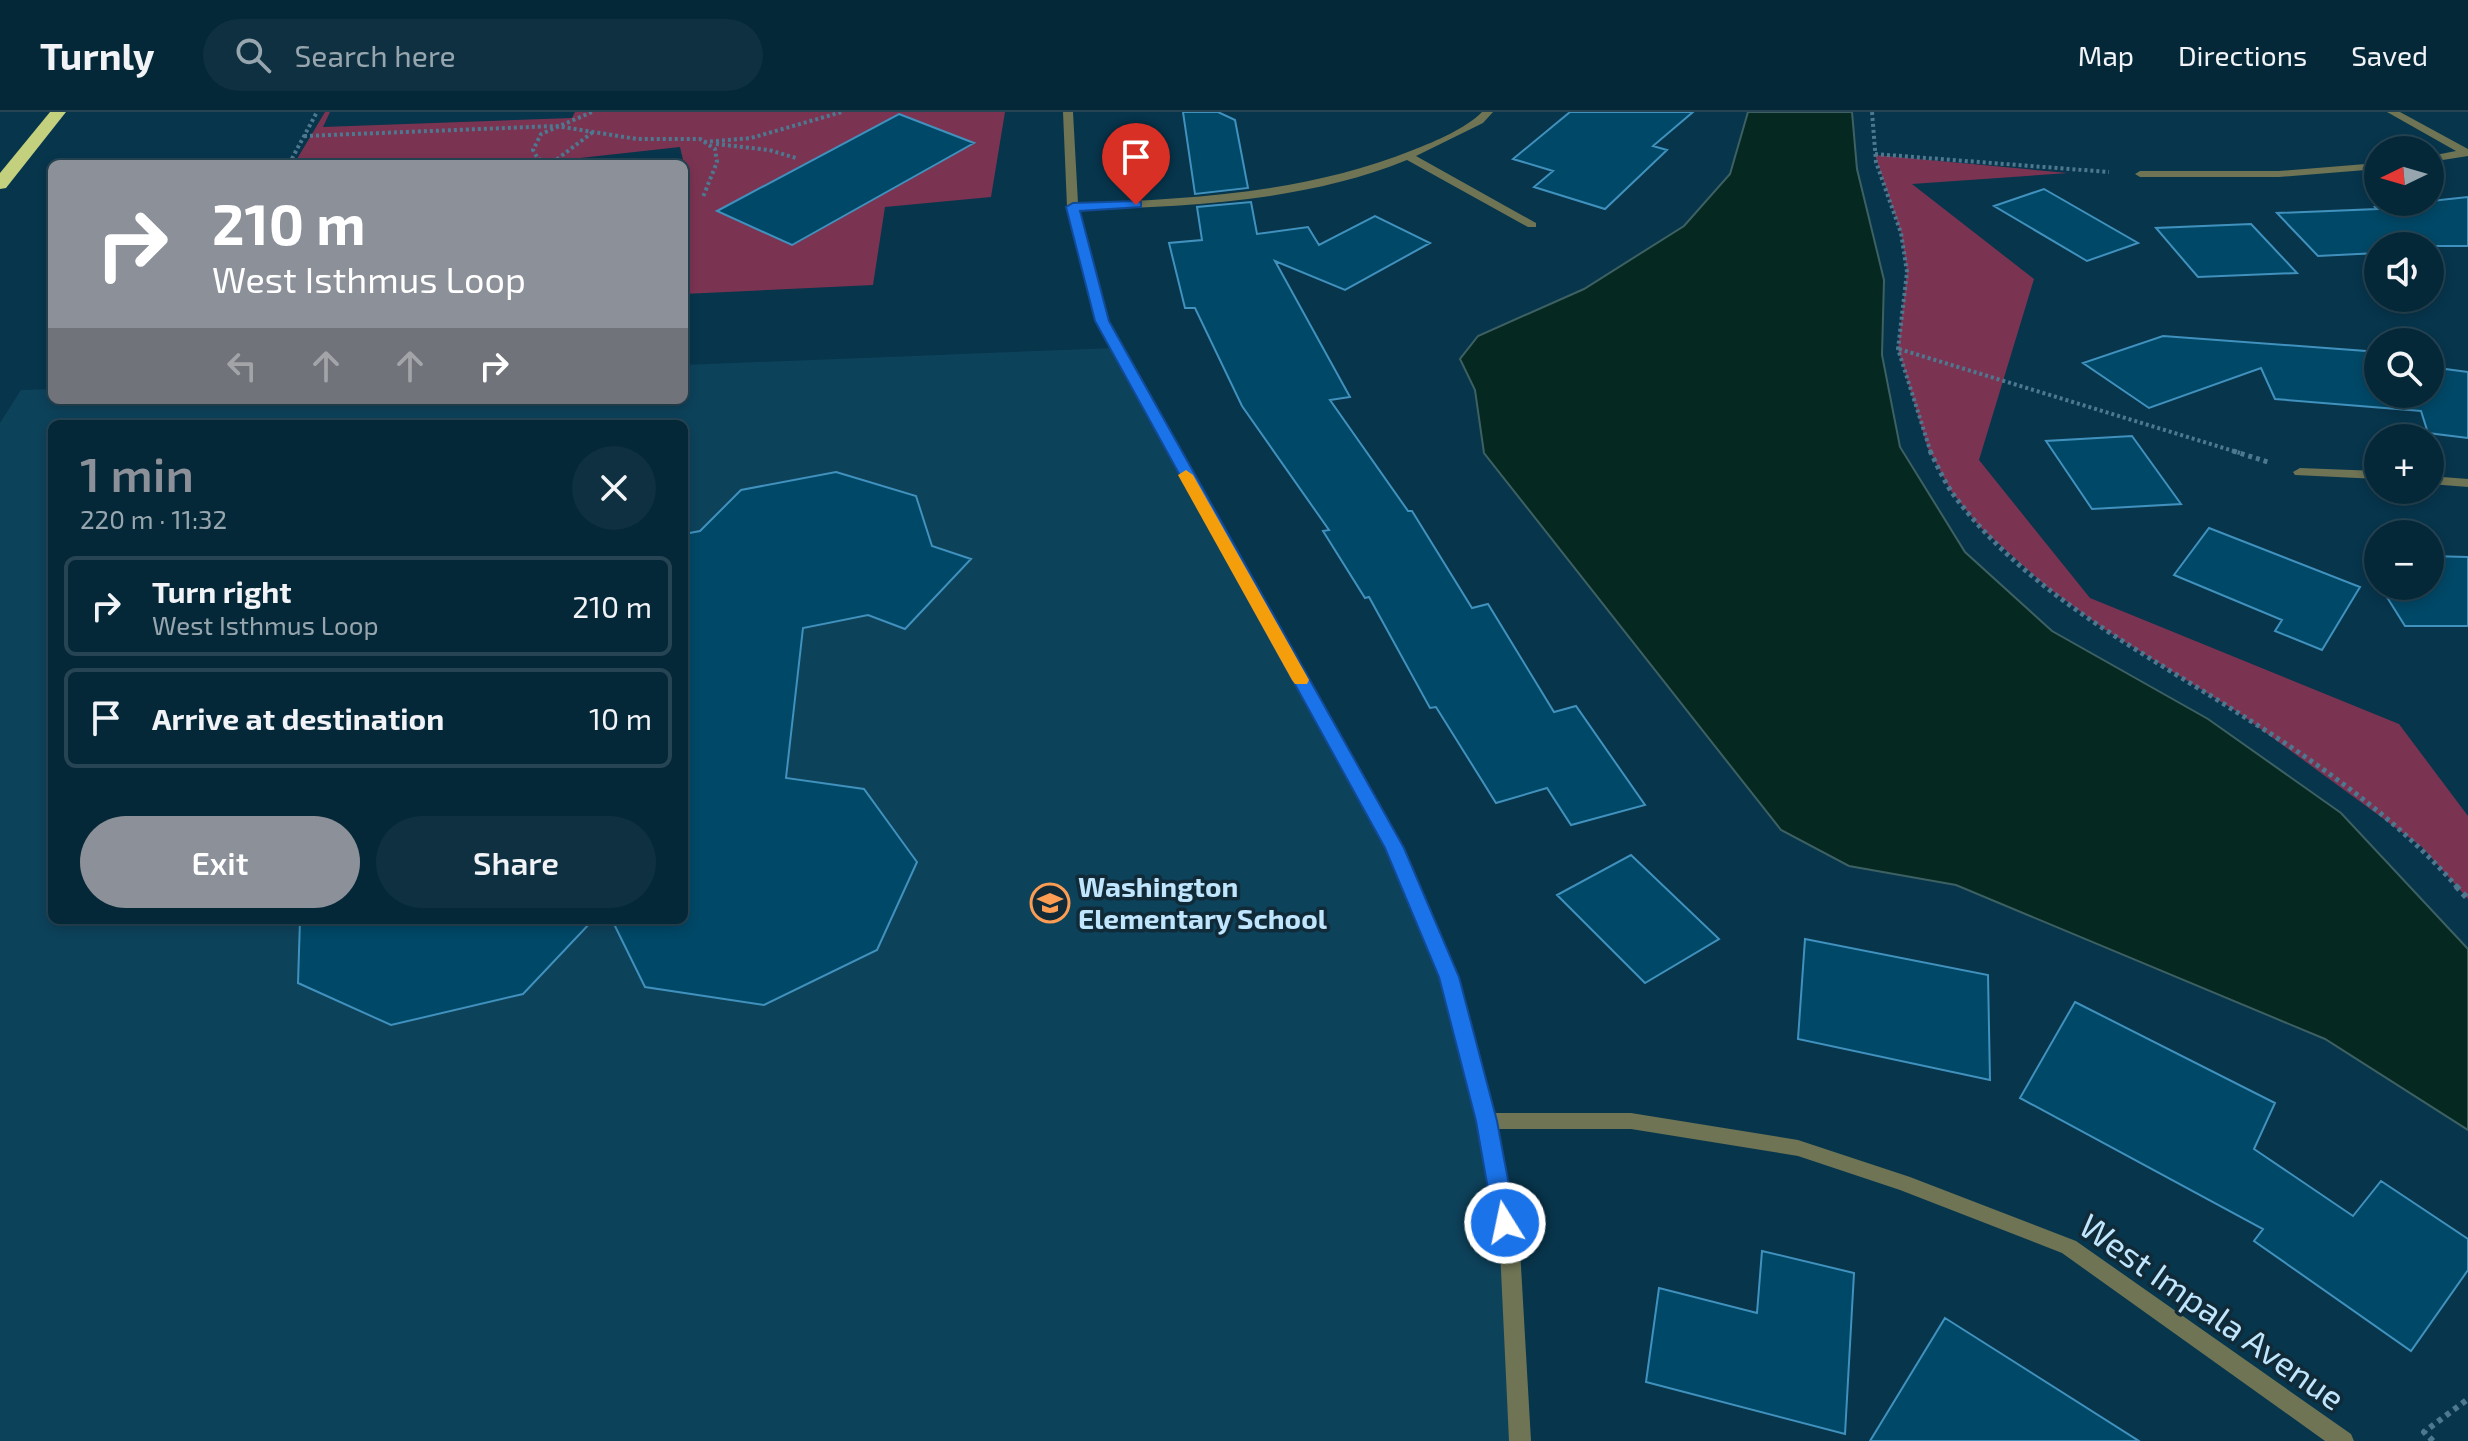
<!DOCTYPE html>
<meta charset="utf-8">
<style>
body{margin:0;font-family:"Exo 2",sans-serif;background:#0e3041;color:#f1f3f6;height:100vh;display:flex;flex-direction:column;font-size:30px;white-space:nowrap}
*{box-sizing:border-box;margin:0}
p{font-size:26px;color:#97a6ae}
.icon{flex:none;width:44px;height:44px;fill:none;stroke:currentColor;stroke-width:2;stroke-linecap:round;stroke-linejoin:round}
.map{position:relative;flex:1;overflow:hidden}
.panel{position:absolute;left:48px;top:308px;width:640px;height:504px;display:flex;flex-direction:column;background:#052839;border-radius:12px;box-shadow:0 4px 12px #0003,0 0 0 2px #264453}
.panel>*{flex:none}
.guide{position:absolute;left:48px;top:48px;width:640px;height:244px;border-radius:12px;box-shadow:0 4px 12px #0003,0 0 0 2px #264453;background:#8c9099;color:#fff;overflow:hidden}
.needle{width:52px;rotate:265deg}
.buttons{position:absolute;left:2364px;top:24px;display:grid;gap:16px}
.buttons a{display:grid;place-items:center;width:80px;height:80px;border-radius:50%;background:#052839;box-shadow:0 4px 12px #0003,0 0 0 2px #264453;font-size:40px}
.pin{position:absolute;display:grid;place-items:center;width:68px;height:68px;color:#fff;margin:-82px -34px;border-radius:50% 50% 50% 0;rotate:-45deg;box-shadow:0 0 8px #0007}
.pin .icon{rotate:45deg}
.me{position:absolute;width:88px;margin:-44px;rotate:350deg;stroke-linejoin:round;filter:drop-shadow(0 0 6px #0008)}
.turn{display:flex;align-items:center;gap:28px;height:168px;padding:0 32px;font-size:36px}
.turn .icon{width:104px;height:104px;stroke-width:2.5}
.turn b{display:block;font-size:56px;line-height:68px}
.lanes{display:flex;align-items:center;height:76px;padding:0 32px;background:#0003;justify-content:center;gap:40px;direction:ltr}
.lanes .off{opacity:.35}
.round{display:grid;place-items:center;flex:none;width:84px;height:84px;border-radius:42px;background:#0e3041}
.headline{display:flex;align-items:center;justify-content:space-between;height:136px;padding:0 32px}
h1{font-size:48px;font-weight:600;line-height:60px;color:#8c9099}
.primary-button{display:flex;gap:16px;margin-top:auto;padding:16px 32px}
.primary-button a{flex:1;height:92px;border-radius:48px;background:#8c9099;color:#fff;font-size:32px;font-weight:600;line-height:92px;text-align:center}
.primary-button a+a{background:#0e3041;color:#f1f3f6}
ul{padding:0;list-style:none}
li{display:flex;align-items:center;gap:24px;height:100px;margin:0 16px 12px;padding:0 16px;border:4px solid #264453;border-radius:12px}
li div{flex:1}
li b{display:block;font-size:30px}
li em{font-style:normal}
header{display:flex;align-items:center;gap:48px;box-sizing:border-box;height:112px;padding:0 40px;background:#052839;border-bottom:2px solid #264453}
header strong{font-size:38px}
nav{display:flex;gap:44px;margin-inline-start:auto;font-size:28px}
.search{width:560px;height:72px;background:#0e3041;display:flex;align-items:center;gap:20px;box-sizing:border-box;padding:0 28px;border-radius:44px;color:#97a6ae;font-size:30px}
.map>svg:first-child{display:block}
.built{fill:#0d425b;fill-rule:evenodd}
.green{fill:#7b3352;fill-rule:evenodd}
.water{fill:#052821;stroke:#3d6163;stroke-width:2}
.building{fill:#004867;stroke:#4091bd;stroke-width:2}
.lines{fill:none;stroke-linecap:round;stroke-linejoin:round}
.path-far2{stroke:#4d788f;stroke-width:4;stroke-dasharray:3 3;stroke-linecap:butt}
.path-far1{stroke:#4d788f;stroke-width:5;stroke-dasharray:4 4;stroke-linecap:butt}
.path{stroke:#4d788f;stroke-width:6;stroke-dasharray:5 5;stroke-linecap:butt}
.minor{fill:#6e7454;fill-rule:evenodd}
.motorway{fill:#c3d07e;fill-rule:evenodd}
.route{fill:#1a73e8;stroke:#114b97;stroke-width:2}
.slow{fill:#f59e0b}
.labels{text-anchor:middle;stroke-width:7;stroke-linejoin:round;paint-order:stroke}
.poi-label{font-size:28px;font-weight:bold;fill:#c0e6fe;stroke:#112a38;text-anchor:start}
.near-street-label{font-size:34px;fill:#c0e6fe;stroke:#112a38}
</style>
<header>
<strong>Turnly</strong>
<div class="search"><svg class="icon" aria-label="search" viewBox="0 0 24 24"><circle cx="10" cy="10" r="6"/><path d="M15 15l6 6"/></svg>Search here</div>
<nav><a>Map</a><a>Directions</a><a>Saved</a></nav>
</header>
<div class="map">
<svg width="2468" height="1329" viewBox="0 0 2468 1329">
<rect width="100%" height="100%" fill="#07354c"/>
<path class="built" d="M1114,236L1394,736L1449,865L1510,1137L1520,1329H0V311L21,278L52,277V288H684V253ZM52,312H684V808H52Z"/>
<path class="green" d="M325,0H330L323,15L572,6L575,0H1005L991,85L885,95L873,173L684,182V165L687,164L684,52L680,35L571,47L570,52H294ZM899,2L973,32L792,133L717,99Z
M1875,43L2068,61L1912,72L2034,167L1979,348L2090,486L2399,612L2468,704V787L2422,735L2239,601L2104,517L2046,474L1979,414L1951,379L1928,336L1898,237L1907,159L1901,121Z"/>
<path class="water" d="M1748,0H1852L1857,57L1884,168L1882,243L1900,335L1965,440L2052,519L2208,607L2341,701L2468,837V1018L2325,927L1956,773L1849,754L1781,718L1484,341L1475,278L1460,247L1478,224L1584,177L1684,114L1730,62Z"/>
<path class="building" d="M1183,0H1218L1235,8L1248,76L1195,82Z
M1570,0H1693L1653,34L1667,38L1605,97L1534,75L1553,59L1513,47Z
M899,2L974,31L792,133L717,99Z
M2044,77L2138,131L2087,149L1994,94Z
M2468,85V134H2378V141L2318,144L2277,101L2377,97L2375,95Z
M1251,90L1257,122L1308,115L1319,133L1375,104L1430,131L1345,178L1275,149L1350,285L1330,288L1408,399H1412L1472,496L1488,492L1554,600L1576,594L1645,693L1571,713L1547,676L1496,691L1436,595L1430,596L1369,485L1365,486L1323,419L1329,418L1242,294L1195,196H1185L1169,131L1202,128L1197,95Z
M2251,112L2297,161L2198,165L2156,116Z
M2163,224L2366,239L2370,247L2378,248V282H2430V255L2468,260V326L2428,321L2421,299L2275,287L2261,256L2149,296L2083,251Z
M2132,324L2181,392L2092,397L2046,329Z
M836,360L916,384L932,434L971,447L905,517L868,503L803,516L786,666L864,677L917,750L877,838L764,893L645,875L612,808H684V422L700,419L741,378Z
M2209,416L2360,475L2322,538L2275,519L2282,508L2174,463Z
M2430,444L2468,445V514H2405L2380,474H2430Z
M1631,743L1719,827L1645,871L1557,783Z
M300,808H593L523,882L391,913L298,871Z
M1805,827L1988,863L1990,968L1798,927Z
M2075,890L2275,991L2254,1037L2353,1104L2381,1069L2468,1127V1158L2411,1239L2254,1129L2263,1117L2020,986Z
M1762,1139L1854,1161L1845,1322L1646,1270L1659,1176L1757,1201Z
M1945,1206L2139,1329H1870Z"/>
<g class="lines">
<path class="path-far2" d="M1872,0L1876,50L1901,121L1907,160L1898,237L1931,341
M304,24L556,14L637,27H700L715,37L717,50L703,85
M704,30L751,26L842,0
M716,32L769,38L796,46
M1875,42L2109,60
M552,51L593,20
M553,51L538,47L533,38L541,22L592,0
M289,52L317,0
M352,52L389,48L411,52
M1899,237L2240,341"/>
<path class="path-far1" d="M1930,339C1937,353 1944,369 1953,382C2024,478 2136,536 2235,599C2315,649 2396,705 2458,776
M2233,339L2268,350"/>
<path class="path" d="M2456,774L2468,787
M2433,1329L2424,1320L2468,1287"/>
<path class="minor" d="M1063,0H1073L1078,91C1193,87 1305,81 1413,38C1436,29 1465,17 1482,0H1493L1483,11L1416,44L1536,111V115H1528L1407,48C1303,90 1190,94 1079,98L1108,209L1402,736L1458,865L1493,1001H1631L1798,1028L1910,1065L2076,1129L2351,1322L2354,1329H2325L2062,1141L1900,1078L1798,1044L1631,1017H1497L1520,1137L1531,1329H1509L1500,1137L1477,1009L1440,865L1386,736L1096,209L1067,95Z
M2387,0H2400L2468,37V44L2430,50V44L2456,39Z
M2378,51V57L2279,65H2140L2135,62L2140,59H2279Z
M2300,356L2378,359V367L2295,363L2293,360Z
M2430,364L2468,367V375L2430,372Z"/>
<path class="motorway" d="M50,0H66L6,76L0,77V61Z"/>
</g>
<path class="route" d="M1136,89L1141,90V95L1080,99L1109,209L1404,736L1459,865L1497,1009L1516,1111L1513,1118L1505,1121L1497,1118L1494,1111L1476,1009L1439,865L1385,736L1095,209L1066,95L1073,91Z"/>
<path class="slow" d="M1186,358L1193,363L1309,568L1307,572H1295L1292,568L1178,363Z"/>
<defs>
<g id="school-ring" transform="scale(2)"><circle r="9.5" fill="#112a38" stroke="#fd9d54" stroke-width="1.5"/><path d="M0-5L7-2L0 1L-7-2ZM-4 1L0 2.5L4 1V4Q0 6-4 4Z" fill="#fd9d54"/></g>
</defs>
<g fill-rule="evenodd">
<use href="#school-ring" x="1050" y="791"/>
</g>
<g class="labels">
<g class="poi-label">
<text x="1078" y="785">Washington<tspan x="1078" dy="32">Elementary School</tspan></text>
</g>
<g class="near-street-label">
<text transform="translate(2212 1200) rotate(35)" y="12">West Impala Avenue</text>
</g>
</g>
</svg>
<div class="buttons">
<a><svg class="needle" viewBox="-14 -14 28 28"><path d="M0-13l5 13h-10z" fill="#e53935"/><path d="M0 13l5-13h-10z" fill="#97a6ae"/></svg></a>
<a><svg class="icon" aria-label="sound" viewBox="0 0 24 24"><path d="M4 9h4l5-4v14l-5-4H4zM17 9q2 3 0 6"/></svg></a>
<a><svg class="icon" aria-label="search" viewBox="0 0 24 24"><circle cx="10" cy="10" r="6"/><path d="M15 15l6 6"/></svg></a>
<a>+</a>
<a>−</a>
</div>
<div class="pin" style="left:1136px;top:93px;background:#d93025"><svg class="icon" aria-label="arrive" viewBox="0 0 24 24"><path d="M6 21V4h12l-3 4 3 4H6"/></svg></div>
<svg class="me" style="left:1505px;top:1111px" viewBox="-20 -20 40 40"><circle r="17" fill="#1a73e8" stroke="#fff" stroke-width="3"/><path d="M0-11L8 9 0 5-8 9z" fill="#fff"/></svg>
<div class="guide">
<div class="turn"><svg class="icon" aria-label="right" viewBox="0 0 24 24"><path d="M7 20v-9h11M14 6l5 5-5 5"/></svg><div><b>210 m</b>West Isthmus Loop</div></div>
<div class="lanes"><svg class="icon off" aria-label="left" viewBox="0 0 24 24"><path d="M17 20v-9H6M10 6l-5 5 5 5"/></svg><svg class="icon off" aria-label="ahead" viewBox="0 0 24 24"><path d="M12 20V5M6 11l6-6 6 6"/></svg><svg class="icon off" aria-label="ahead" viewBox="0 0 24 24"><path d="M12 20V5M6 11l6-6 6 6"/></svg><svg class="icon" aria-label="right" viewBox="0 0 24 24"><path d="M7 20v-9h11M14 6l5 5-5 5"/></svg></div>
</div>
<section class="panel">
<div class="headline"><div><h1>1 min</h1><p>220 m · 11:32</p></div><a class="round"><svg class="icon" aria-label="close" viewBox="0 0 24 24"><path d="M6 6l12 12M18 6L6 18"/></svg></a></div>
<ul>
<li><svg class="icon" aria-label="right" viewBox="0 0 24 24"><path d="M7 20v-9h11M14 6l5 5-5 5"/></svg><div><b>Turn right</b><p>West Isthmus Loop</p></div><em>210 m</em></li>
<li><svg class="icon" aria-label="arrive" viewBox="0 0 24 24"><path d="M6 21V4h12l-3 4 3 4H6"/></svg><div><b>Arrive at destination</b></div><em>10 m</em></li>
</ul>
<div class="primary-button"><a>Exit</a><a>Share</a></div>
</section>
</div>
